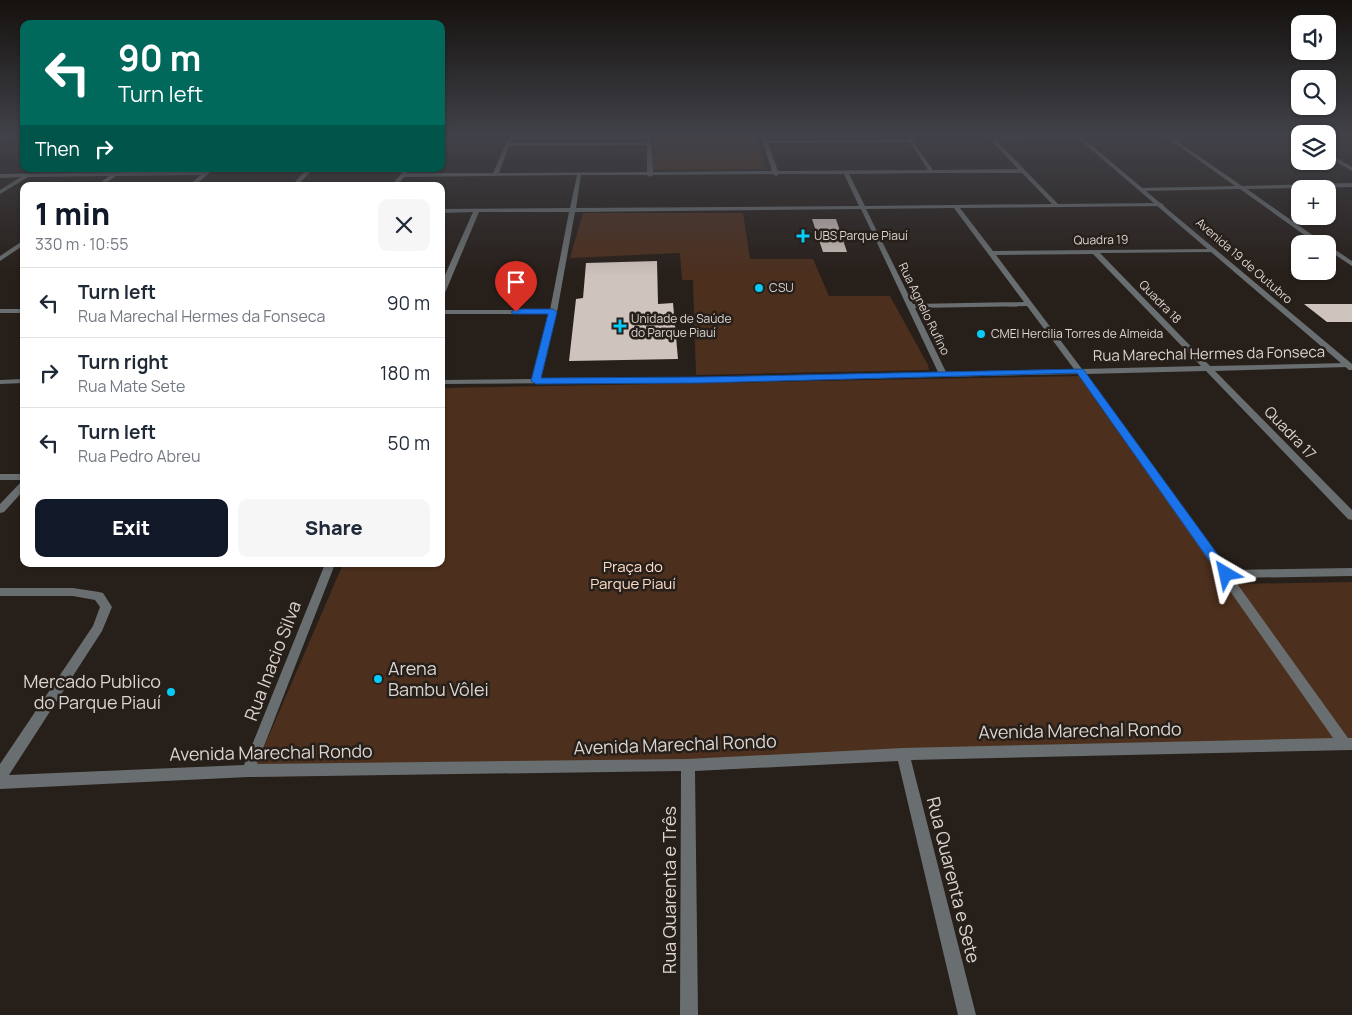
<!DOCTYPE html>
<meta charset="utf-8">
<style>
body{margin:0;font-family:Manrope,sans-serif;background:#f6f6f7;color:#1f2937;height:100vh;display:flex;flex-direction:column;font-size:19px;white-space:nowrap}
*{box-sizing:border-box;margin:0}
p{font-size:16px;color:#747a83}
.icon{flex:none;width:28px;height:28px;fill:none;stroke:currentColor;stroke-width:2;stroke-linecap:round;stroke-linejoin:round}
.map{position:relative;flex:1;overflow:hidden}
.panel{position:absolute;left:20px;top:182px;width:425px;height:385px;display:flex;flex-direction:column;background:#fff;border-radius:10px;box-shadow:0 1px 4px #0004}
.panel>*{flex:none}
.hud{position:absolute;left:20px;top:20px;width:425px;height:152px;border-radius:10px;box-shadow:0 1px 4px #0004;background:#00695c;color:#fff;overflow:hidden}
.controls{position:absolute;left:1291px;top:15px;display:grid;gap:10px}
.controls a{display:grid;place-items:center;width:45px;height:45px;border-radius:10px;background:#fff;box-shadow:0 1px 4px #0004;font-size:25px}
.pin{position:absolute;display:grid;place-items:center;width:42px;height:42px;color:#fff;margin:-51px -21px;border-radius:50% 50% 50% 0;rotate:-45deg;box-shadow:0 0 5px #0007}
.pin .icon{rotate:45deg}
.me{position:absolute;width:55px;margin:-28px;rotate:324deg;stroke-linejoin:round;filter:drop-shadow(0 0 4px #0008)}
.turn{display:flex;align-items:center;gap:18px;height:105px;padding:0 15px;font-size:22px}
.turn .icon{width:65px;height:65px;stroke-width:2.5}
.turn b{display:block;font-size:35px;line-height:42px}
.then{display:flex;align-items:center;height:48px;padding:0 15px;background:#0003;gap:10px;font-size:19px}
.round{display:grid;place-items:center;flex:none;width:52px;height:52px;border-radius:10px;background:#f6f6f7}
.overview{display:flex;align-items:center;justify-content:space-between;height:85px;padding:0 15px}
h1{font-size:30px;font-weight:800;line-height:38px;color:#111827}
.button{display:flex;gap:10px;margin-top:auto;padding:10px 15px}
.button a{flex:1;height:58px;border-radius:10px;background:#111827;color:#fff;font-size:20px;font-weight:800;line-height:58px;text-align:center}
.button a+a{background:#f6f6f7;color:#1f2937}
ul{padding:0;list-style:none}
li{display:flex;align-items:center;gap:15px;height:70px;padding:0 15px;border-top:1px solid #e0e1e3}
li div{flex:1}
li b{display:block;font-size:19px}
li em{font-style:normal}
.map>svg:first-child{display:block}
.green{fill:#4c2f1d}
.building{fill:#cfc3bd}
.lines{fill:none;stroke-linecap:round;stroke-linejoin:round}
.minor{fill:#696e70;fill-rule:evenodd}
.tertiary{fill:#696e70;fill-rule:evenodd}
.route{fill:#1a73e8;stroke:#114b97}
.poi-dot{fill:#07cbf9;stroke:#271f1a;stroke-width:2}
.labels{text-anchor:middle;stroke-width:5;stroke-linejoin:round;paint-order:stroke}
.far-poi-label{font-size:12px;fill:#dbd5d2;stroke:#271f1a;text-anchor:start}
.far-street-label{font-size:12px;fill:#dbd5d2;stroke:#271f1a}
.street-label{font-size:15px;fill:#dbd5d2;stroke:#271f1a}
.park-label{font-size:15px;fill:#feddc9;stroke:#271f1a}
.near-street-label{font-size:18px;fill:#dbd5d2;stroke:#271f1a}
.near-poi-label{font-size:18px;fill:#dbd5d2;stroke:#271f1a;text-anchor:start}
</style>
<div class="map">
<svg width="1352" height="1015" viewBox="0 0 1352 1015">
<rect width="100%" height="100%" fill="#271f1a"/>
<path class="green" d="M653,134H755L765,169L653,170Z
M583,213H743L750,259H813L829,296H890L928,365L929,370L696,375L693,280H682L680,253L570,258Z
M1085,376L1233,584L1352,582V748L251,777L343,564H441V388Z"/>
<path class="building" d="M812,219H836L847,252H823Z
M657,261L658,304L673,303L678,359L569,361L576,299L583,298L586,263Z
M1304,304H1352V322H1327Z"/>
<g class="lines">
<path class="minor" d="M9,134H15L0,142V139Z
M510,134H514L511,143H647V134H651L653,172L772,171L760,134H764L767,141L908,140L907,137L909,136L933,170L1018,169L985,134H990L993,138L1082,137L1080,139L996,140L1058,204L1161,203L1164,205L1163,206L960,208L993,251L1215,249V251L1213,252L1100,253L1210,366L1348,363L1352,365L1348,367L1215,371L1352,510V520L1348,519L1206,371L1086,374L1227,570L1352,568V576L1233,578L1348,738H1352V750L911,760L976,1015H958L898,761L695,771L698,1015H680L681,771L248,777L0,789V764L93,626L100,607L95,600L73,596H0V588H73L99,592L103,593L112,607L102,631L9,775L244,765L325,564H335L257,764L688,759L903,748L1333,738L1078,374L701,382L441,384V380L532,379L549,314H441V310H550L569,212H479L445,293L441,295V284L473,212L441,213V209L570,208L577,175L404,177L397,186H391L405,169L408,171L406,173H493ZM910,142L928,170L778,171L768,143ZM647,145V172L499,173L509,146ZM934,173H1022L1052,204L865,206L849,174ZM773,174L776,176L779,174H844L859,206L576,208L581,175H647L650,177L653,175ZM954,208L1024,302L913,304L866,209ZM861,209L938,372L701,378L541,379L557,312L575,212ZM1093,254L1201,366L1082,369L996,255ZM1027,306L1074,369L946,372L915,308Z
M1162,134H1167L1242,186L1352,183V187L1247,189L1325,244H1317L1240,189L1141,191V189L1143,188L1235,186Z
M1286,134H1292L1300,138V141Z
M1328,153L1352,167V171L1328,157Z
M208,169H214L194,186H188L201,175L116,176L102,186H96L109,176L28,177L0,194V190L21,177L0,178V174L205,171Z
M24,240V245L0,261V256Z
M1328,245L1352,261V266L1328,250Z
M0,309H24V313H0Z
M24,379V383L0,384V380Z
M0,474H24V480H0Z"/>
<path class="tertiary" d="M1073,134H1078L1352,364V370H1349Z
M307,169H313L297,186H291Z
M24,481V490L4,512L0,513V504L21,482Z"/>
</g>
<linearGradient id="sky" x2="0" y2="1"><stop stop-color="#15110e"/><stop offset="0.49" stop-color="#414249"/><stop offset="1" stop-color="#414249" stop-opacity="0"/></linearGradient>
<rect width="1352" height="276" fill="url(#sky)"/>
<path class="route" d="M516,309H553L557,312L541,378L701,377L1083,369L1232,574L1226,578L1221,577L1077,373L701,383L536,384L531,381L548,314H513L511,312Z"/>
<g class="poi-dot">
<path d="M800.5 228.5h5v5h5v5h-5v5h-5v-5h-5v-5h5z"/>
<circle cx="759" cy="288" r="5"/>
<path d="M617.5 318.5h5v5h5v5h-5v5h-5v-5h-5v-5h5z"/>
<circle cx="981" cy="334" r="5"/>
<circle cx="378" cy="679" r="5"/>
<circle cx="171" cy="692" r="5"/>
</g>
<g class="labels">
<g class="far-poi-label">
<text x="814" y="240">UBS Parque Piauí</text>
<text x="769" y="292">CSU</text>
<text x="631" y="323">Unidade de Saúde<tspan x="631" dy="14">do Parque Piauí</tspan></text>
<text x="991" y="338">CMEI Hercilia Torres de Almeida</text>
</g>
<g class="far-street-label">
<text transform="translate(1101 240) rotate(-1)" y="4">Quadra 19</text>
<text transform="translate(1244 261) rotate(41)" y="4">Avenida 19 de Outubro</text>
<text transform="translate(1160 302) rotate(46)" y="4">Quadra 18</text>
<text transform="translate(924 309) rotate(64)" y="4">Rua Agnelo Rufino</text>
</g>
<g class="street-label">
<text transform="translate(1209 354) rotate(-1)" y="5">Rua Marechal Hermes da Fonseca</text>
<text transform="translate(1290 433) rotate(46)" y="5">Quadra 17</text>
</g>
<g class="park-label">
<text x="633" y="572">Praça do<tspan x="633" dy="17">Parque Piauí</tspan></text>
</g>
<g class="near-street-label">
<text transform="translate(273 661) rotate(-69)" y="6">Rua Inacio Silva</text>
<text transform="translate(1080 731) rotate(-1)" y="6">Avenida Marechal Rondo</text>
<text transform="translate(675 745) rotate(-2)" y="6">Avenida Marechal Rondo</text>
<text transform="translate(271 753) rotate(-1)" y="6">Avenida Marechal Rondo</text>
<text transform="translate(953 880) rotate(76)" y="6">Rua Quarenta e Sete</text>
<text transform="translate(670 890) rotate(-90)" y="6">Rua Quarenta e Três</text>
</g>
<g class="near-poi-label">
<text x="388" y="675">Arena<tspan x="388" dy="21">Bambu Vôlei</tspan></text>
<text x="161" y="688" text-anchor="end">Mercado Publico<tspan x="161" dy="21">do Parque Piauí</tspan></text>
</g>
</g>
</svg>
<div class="controls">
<a><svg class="icon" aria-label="sound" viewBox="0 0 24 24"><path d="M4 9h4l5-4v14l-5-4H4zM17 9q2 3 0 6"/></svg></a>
<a><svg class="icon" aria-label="search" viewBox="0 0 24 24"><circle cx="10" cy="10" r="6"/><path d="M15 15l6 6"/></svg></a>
<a><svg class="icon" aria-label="layers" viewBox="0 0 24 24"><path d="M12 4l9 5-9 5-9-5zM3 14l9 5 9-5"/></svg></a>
<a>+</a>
<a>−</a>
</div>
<div class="pin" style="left:516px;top:312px;background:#d93025"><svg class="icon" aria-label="arrive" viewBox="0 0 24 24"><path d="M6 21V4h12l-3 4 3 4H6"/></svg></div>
<svg class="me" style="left:1226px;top:574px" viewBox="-20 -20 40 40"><path d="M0-17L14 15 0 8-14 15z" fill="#1a73e8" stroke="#fff" stroke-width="4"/></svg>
<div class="hud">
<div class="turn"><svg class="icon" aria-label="left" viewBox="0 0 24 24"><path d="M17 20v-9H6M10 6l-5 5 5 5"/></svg><div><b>90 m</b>Turn left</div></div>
<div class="then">Then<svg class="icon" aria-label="right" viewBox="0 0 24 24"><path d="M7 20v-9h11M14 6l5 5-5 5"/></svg></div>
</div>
<section class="panel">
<div class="overview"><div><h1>1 min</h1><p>330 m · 10:55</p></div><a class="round"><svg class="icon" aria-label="close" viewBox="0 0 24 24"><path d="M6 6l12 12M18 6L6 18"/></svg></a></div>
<ul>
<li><svg class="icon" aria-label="left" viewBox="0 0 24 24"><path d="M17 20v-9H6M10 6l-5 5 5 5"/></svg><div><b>Turn left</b><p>Rua Marechal Hermes da Fonseca</p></div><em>90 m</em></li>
<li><svg class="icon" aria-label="right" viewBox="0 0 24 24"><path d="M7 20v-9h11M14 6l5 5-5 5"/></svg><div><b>Turn right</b><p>Rua Mate Sete</p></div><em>180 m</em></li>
<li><svg class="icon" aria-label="left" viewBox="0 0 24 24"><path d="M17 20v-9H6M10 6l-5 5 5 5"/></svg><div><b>Turn left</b><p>Rua Pedro Abreu</p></div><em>50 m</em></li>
</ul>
<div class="button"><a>Exit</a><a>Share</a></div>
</section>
</div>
